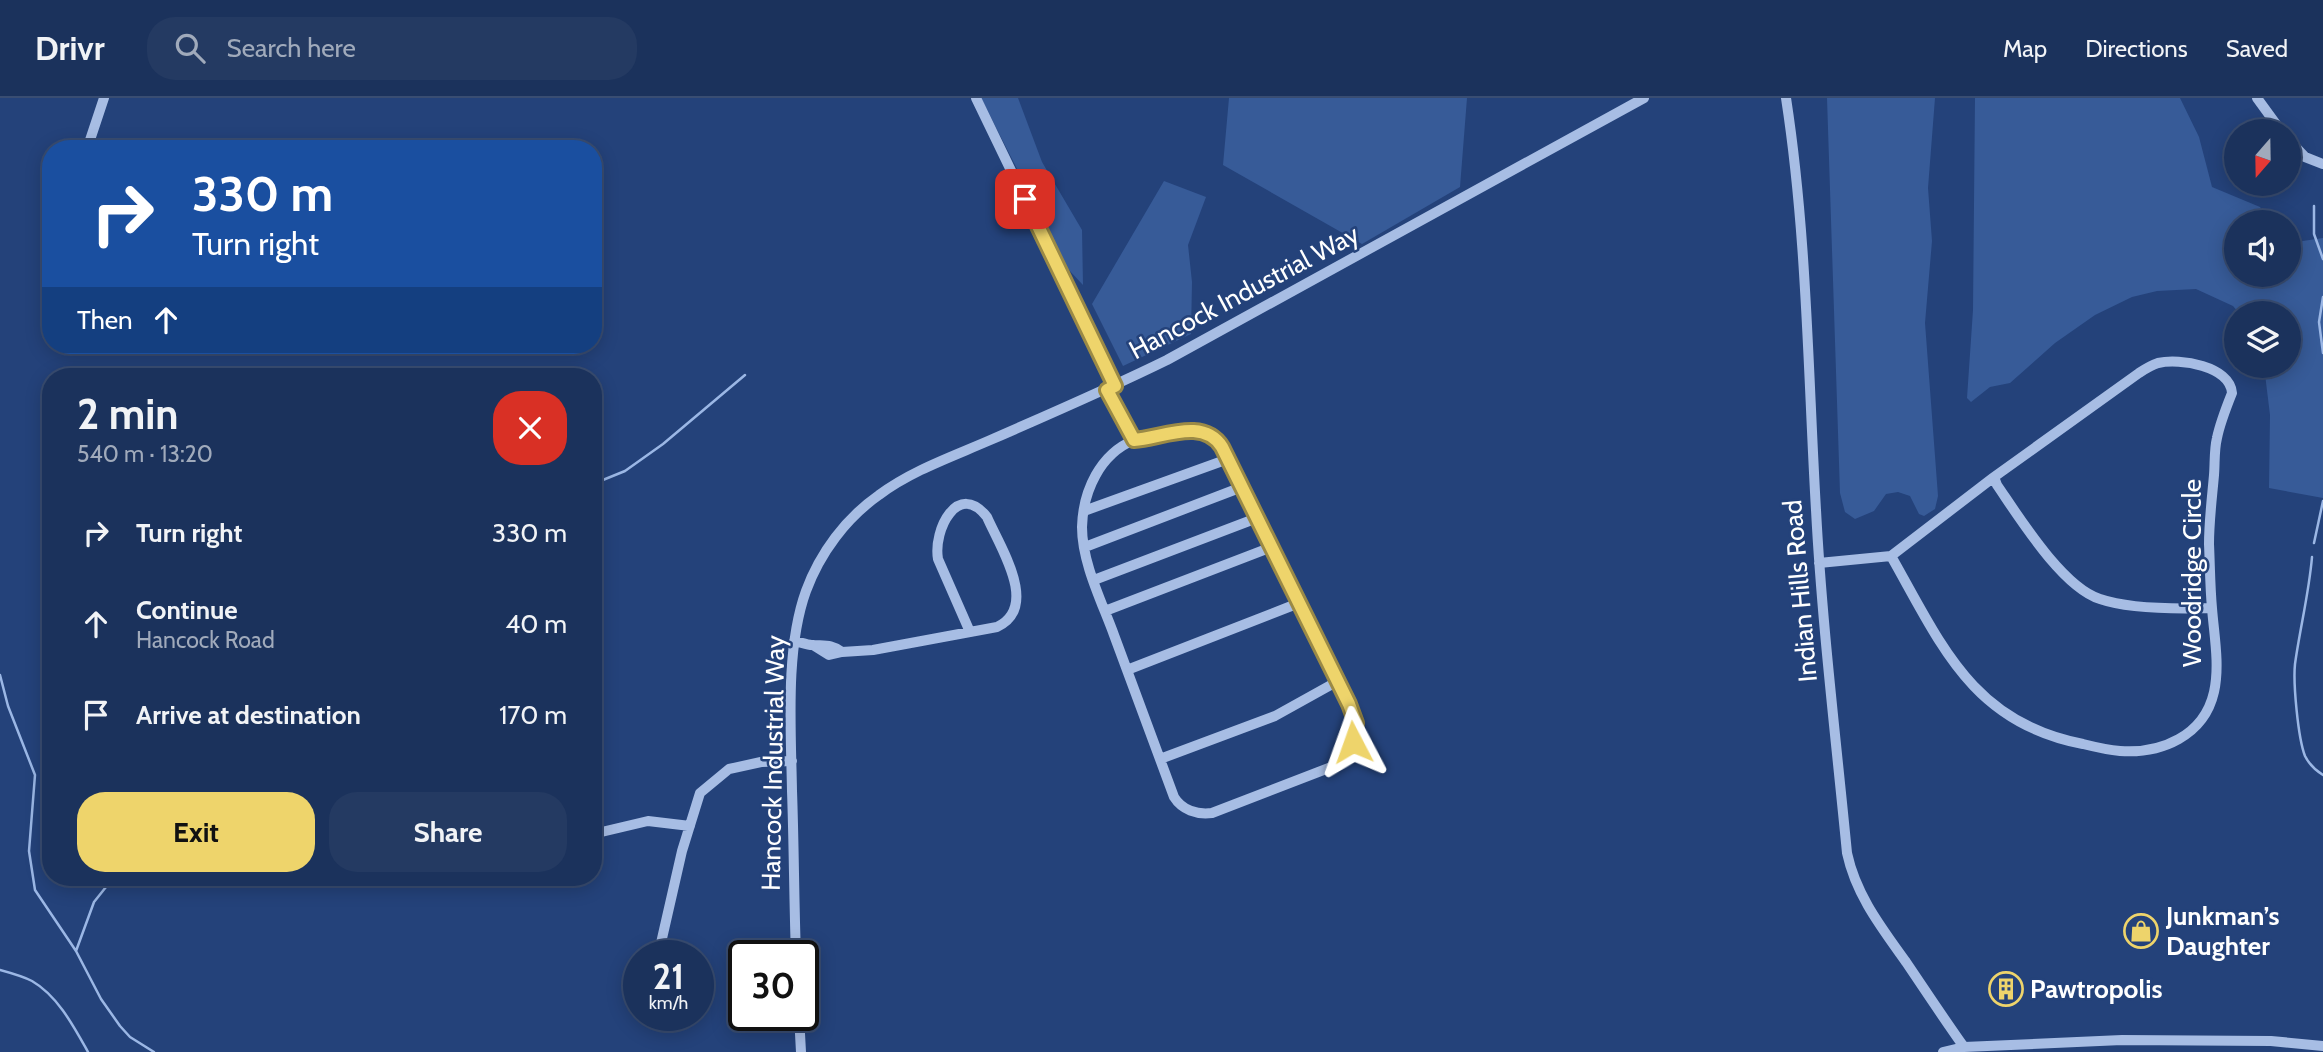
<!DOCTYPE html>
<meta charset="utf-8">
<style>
body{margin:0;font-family:Cabin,sans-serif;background:#243a62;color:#f1f3f6;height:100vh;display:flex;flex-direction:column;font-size:26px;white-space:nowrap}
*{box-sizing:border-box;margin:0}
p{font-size:23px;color:#a0aabb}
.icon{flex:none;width:38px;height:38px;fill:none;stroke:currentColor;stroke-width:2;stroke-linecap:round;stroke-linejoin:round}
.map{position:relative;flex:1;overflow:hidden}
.sheet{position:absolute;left:42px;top:270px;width:560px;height:518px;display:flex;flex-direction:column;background:#1b325c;border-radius:28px;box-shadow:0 4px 18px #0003,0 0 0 2px #394d72}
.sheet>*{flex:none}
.guide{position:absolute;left:42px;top:42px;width:560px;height:214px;border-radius:28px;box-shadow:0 4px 18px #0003,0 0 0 2px #394d72;background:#1a4fa0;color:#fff;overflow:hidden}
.needle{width:46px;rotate:200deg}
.buttons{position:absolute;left:2224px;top:21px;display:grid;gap:14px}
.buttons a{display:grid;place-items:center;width:77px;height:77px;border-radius:50%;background:#1b325c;box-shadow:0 4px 18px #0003,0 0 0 2px #394d72;font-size:35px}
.speed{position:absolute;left:623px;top:842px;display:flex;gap:14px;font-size:35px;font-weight:700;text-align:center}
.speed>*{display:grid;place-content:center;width:91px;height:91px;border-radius:50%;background:#1b325c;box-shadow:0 4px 18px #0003,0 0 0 2px #394d72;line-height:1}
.speed small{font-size:18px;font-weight:400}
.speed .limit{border:4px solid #111;border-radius:10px;background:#fff;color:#111}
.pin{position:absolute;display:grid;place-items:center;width:60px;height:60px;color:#fff;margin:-30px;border-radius:14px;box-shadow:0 4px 10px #0006}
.me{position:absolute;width:77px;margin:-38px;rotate:356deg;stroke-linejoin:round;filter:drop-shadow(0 0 5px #0008)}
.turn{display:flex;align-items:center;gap:24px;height:147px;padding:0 35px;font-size:32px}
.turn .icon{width:91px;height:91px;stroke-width:2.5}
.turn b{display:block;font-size:49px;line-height:60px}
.then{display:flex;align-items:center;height:66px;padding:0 35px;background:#0003;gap:14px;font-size:26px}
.round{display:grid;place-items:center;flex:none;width:74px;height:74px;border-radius:28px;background:#243a62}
.headline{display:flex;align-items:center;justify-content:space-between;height:119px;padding:0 35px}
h1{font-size:42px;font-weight:800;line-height:52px}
.primary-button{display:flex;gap:14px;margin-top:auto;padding:14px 35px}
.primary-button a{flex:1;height:80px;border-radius:28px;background:#eed46b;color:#111;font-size:28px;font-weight:800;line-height:80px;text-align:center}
.primary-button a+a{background:#243a62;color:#f1f3f6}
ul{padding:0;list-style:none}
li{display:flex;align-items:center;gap:21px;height:91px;padding:0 35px}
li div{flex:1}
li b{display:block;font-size:26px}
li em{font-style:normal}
header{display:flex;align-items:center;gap:42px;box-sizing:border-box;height:98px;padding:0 35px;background:#1b325c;border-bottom:2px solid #394d72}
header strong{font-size:33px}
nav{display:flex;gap:38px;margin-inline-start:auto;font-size:24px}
.search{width:490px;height:63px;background:#243a62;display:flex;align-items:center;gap:18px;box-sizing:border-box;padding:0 24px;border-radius:28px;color:#a0aabb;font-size:26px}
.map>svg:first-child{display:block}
.green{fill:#375b98}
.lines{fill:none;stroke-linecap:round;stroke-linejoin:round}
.stream{stroke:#9bb7e5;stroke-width:2.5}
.minor{stroke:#a7bde4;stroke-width:10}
.route-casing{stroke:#9b8a46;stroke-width:18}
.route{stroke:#eed46b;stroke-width:12}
.labels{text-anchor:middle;stroke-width:5;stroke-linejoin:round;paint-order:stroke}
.street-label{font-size:26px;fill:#fff;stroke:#24427a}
.poi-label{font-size:26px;font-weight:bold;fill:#fff;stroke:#24427a;text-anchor:start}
</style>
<header>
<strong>Drivr</strong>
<div class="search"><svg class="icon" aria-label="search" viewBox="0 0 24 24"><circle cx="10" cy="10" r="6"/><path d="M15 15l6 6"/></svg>Search here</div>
<nav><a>Map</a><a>Directions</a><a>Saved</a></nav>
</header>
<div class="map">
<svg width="2323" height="954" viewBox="0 0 2323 954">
<rect width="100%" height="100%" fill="#24427a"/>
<path class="green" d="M981,0H1018L1042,64L1082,132L1083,187L1068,171Z
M1229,0H1467L1460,89L1362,146L1223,67Z
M1827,0H1935L1928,90L1932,143L1925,225L1938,398L1935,411L1924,418L1919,416L1910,398L1898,394L1886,396L1874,413L1855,421L1845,414L1840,395Z
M1975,0H2180L2199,39L2212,89L2260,109L2270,124H2236V177H2289V140L2296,144L2323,140V400L2269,390L2270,317L2264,268H2289V215H2239L2233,208L2196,191L2157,193L2132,199L2095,217L2055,245L2010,285L1990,289L1971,304L1967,300L1973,212Z
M1164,83L1206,99L1188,147L1192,184L1191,236L1123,268L1092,206Z"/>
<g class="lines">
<path class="stream" d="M2314,108V136L2323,161
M2323,199L2319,224L2323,255
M593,386L625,373L663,346L745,277
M2314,445L2323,403
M2312,459C2309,495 2300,530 2295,566C2293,585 2298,640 2305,658C2309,666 2315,672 2323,677
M0,577L8,608L35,677L29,753L35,792L76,853L101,901L120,928L130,939L154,954
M76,853L94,804L114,779
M0,872C11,875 22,878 32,883C58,898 74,929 88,954"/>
<path class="minor" d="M976,0L1115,288
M1786,0C1807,136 1808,275 1816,412C1822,526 1836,641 1847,755C1856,797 1881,829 1906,864C1925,892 1944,921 1964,949
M2257,0L2281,33
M2289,42L2305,59L2323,66
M87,51L104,0
M48,166L51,159
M1107,292L1134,342C1100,356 1083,393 1082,429C1082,465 1102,504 1114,537C1134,591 1154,645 1174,699C1182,712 1197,717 1212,715L1339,666C1353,653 1358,635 1353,616L1218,343C1194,322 1162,340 1134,342
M1994,379L1997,387C2019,419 2062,489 2100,501C2129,511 2181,511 2212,510
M1084,413L1228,361
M1085,449L1242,389
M1819,465L1891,458C1941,546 1972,625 2083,646C2095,649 2108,652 2120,653C2161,656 2204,638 2214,594C2220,567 2214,537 2212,510C2210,489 2210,467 2209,446C2209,423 2212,400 2214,377C2215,365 2214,352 2217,340C2220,325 2226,310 2232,295C2230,268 2180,260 2158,265C2152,267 2145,271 2139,275L1994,379L1891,458
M1094,482L1257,420
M1105,513L1272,449
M794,543C800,544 807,547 812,547C825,548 831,546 842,554L829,557L813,547
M842,554L873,552L997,529C1040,509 1000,449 987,419C958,382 933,432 938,461L970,534
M1127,572L1299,505
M1160,661L1275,618L1338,583
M593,736L648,723L690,728
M658,858L682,753L700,695L729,671L761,664L792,663
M796,858C794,803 794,748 792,693C791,631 785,551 806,493C820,455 846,420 879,397C911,373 951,359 988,343C1048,317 1108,291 1167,262L1644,0
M799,917L801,954
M1943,954L1964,949L2122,942L2271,943L2323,948"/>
</g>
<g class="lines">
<g class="route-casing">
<path id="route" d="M1025,101L1115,288L1107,292L1134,342C1162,340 1203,319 1222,349L1349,606L1356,625L1353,644"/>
</g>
<use href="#route" class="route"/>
</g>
<defs>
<g id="shop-ring" transform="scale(1.75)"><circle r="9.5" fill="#24427a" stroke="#eed46b" stroke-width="1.5"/><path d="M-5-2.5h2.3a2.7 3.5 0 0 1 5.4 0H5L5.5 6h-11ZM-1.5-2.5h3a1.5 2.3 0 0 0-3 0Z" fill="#eed46b"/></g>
<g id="building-ring" transform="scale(1.75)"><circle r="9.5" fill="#24427a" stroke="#eed46b" stroke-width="1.5"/><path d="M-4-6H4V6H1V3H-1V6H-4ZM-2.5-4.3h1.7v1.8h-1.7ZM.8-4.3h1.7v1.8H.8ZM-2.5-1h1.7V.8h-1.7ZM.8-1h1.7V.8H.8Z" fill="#eed46b"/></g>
</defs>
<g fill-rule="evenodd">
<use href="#shop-ring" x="2141" y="833"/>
<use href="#building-ring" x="2006" y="891"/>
</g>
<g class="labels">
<g class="street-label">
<text transform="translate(1244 194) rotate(-28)" y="9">Hancock Industrial Way</text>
<text transform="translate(2192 475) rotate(-90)" y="9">Woodridge Circle</text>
<text transform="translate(1800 493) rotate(-95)" y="9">Indian Hills Road</text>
<text transform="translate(773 665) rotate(-89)" y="9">Hancock Industrial Way</text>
</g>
<g class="poi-label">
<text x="2166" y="827">Junkman’s<tspan x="2166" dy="30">Daughter</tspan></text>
<text x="2030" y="900">Pawtropolis</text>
</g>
</g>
</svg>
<div class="buttons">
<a><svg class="needle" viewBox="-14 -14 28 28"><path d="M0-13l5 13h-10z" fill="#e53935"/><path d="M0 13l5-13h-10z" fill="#a0aabb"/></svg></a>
<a><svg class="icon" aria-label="sound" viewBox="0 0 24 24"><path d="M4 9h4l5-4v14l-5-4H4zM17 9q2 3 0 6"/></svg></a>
<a><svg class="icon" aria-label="layers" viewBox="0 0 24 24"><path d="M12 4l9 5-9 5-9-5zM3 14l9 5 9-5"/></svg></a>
</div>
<div class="speed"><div>21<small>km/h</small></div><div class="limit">30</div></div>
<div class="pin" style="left:1025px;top:101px;background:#d93025"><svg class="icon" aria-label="arrive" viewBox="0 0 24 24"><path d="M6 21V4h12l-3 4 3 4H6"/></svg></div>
<svg class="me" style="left:1353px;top:644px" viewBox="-20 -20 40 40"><path d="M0-17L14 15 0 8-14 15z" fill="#eed46b" stroke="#fff" stroke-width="4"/></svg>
<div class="guide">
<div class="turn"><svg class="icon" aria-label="right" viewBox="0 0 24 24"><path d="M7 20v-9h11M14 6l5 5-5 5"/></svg><div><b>330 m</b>Turn right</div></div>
<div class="then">Then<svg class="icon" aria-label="ahead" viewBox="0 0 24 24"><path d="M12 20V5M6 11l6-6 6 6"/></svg></div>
</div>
<section class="sheet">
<div class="headline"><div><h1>2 min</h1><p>540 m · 13:20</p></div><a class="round" style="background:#d93025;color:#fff"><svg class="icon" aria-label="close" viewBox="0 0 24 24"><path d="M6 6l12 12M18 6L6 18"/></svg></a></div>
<ul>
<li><svg class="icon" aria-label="right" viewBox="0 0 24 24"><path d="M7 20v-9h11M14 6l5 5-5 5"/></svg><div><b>Turn right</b></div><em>330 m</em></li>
<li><svg class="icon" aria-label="ahead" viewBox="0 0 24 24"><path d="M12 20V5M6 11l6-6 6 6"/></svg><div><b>Continue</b><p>Hancock Road</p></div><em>40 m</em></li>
<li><svg class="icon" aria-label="arrive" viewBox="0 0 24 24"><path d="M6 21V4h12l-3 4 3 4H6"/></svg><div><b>Arrive at destination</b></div><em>170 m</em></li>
</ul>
<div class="primary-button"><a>Exit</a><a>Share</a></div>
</section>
</div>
